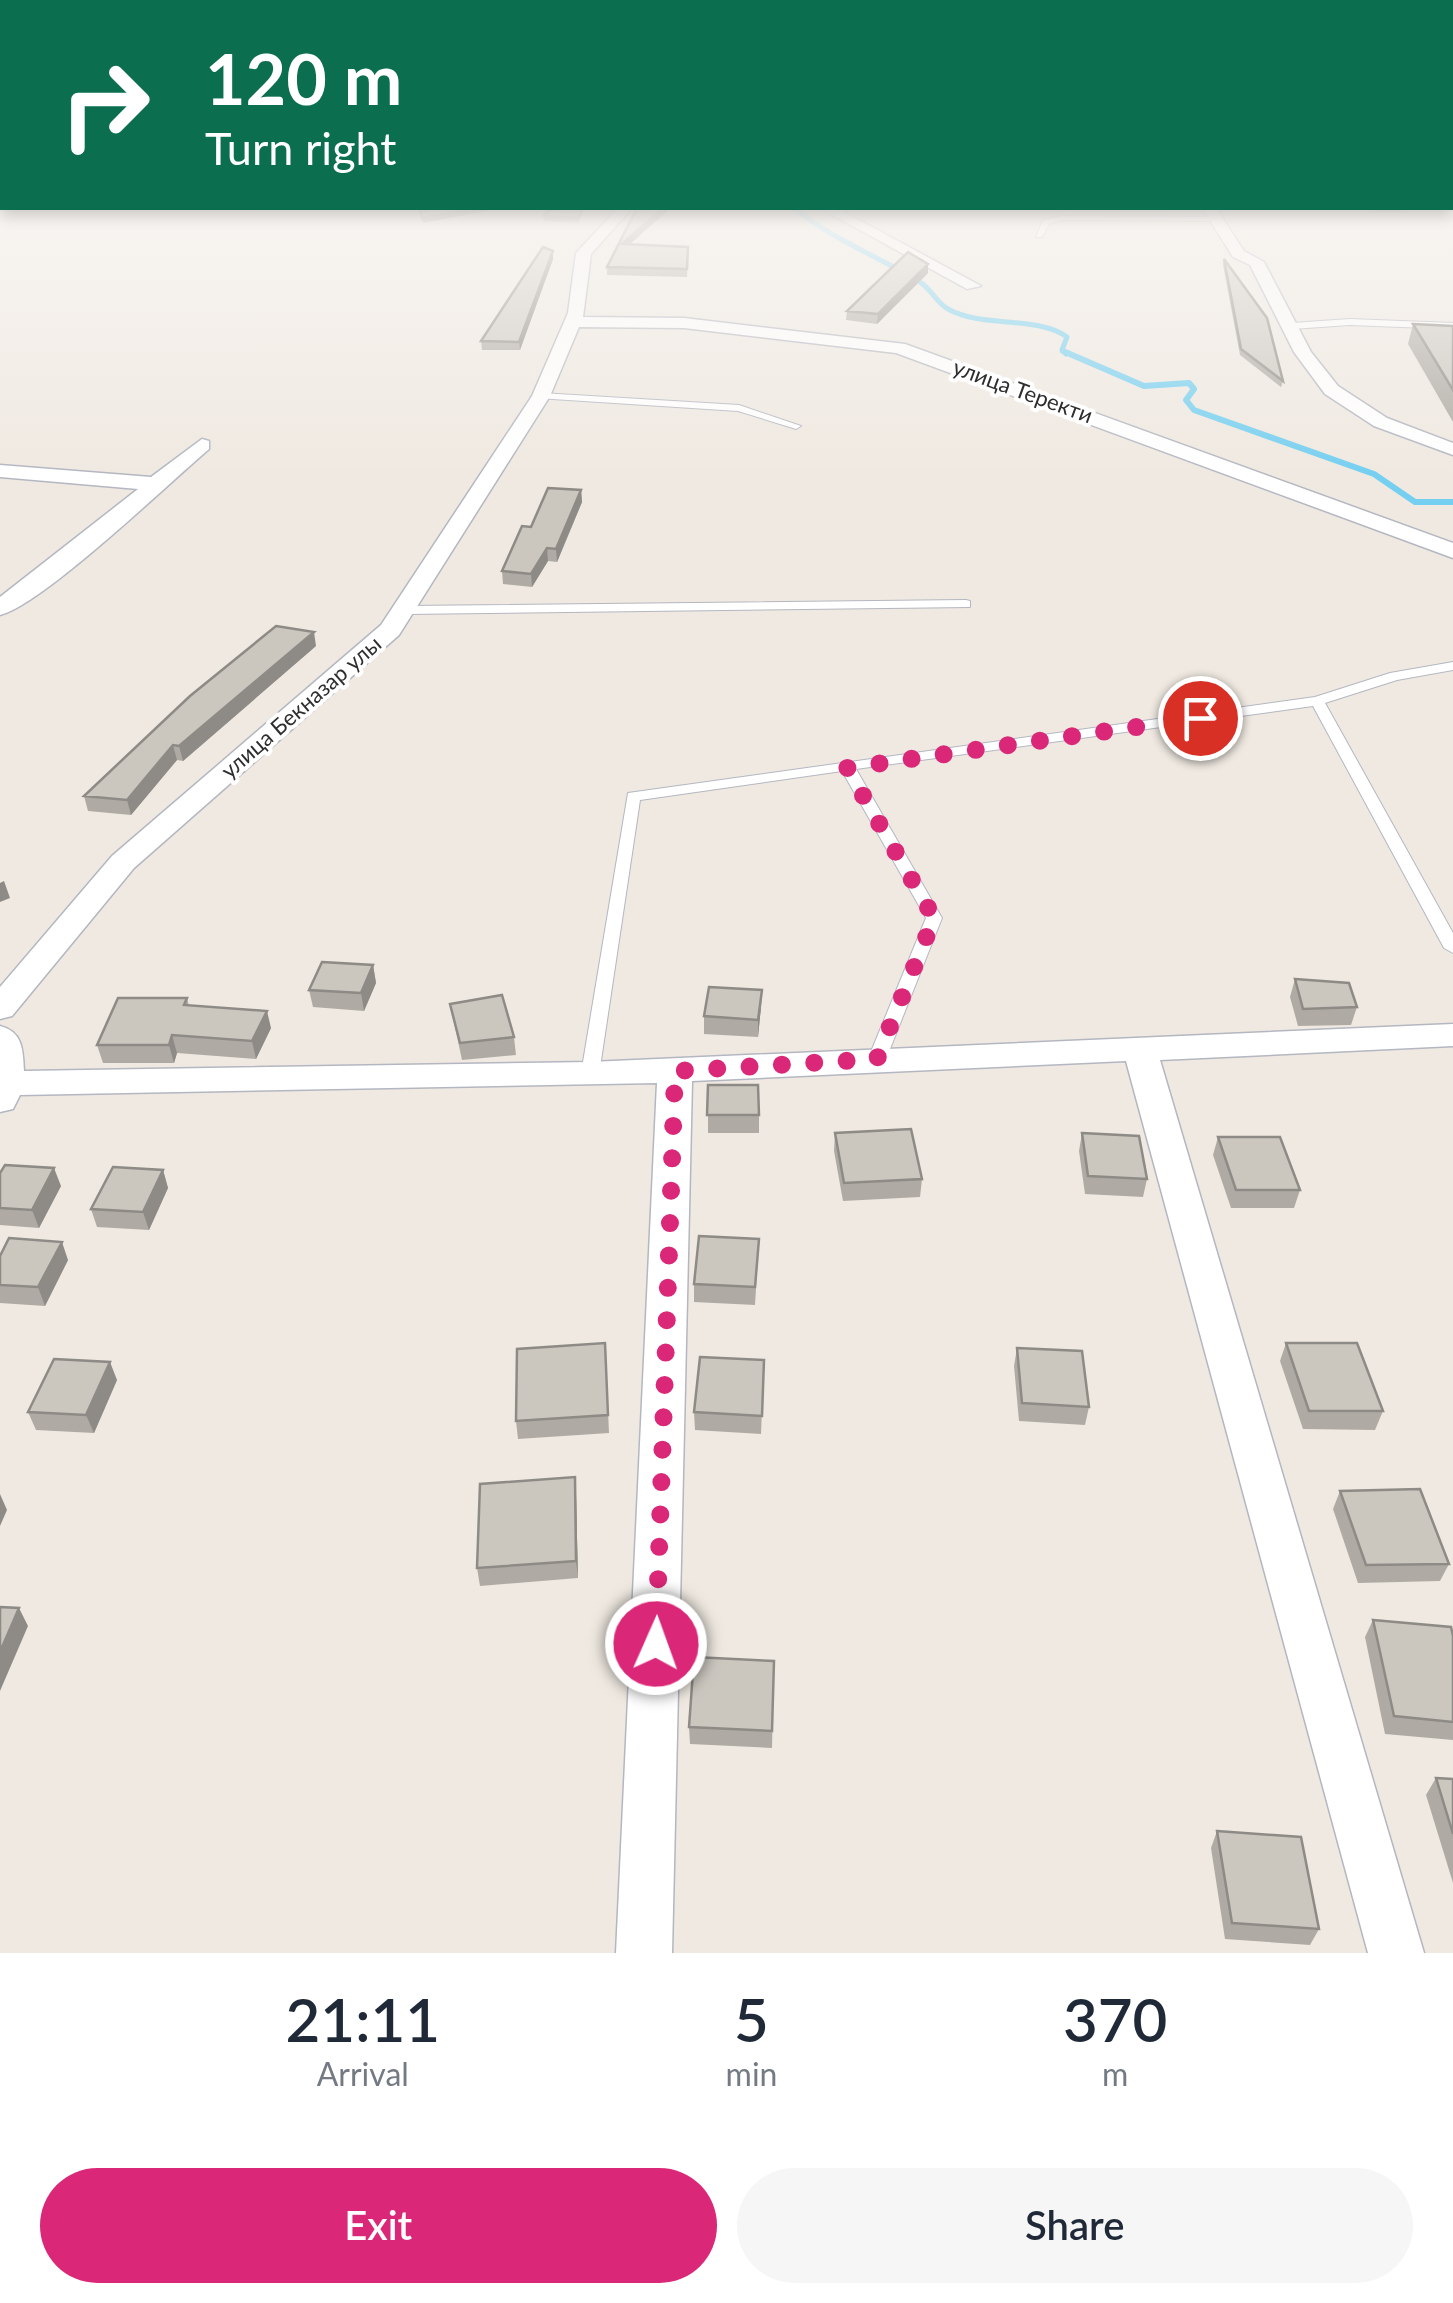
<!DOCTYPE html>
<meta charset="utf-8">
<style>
body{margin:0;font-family:Lato,sans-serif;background:#f6f6f7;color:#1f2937;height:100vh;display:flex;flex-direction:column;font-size:38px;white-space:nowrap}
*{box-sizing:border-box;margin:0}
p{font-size:32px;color:#747a83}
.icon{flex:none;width:55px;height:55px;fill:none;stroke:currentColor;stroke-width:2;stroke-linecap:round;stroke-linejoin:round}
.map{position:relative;height:1953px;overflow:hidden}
.drawer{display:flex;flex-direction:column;background:#fff;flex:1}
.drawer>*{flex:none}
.hud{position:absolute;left:0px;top:0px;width:1455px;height:210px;box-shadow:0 5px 15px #0003;background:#0b6e4f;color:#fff;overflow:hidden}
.pin{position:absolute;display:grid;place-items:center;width:85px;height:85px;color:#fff;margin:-42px;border:5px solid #fff;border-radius:50%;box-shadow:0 2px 10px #0007}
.me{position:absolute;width:110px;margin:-55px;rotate:2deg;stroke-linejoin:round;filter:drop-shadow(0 0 8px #0008)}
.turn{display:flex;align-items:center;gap:35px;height:210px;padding:0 40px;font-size:45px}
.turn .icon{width:130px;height:130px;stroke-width:2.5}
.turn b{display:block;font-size:70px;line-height:85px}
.eta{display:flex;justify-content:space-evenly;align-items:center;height:170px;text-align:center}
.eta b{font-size:60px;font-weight:600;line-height:70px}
.cta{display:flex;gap:20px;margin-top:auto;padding:20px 40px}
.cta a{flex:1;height:115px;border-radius:60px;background:#db2777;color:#fff;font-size:40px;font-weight:600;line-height:115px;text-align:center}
.cta a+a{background:#f6f6f7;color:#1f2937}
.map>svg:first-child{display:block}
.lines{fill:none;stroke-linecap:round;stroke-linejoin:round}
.stream-far1{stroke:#75cff0;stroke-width:5}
.stream{stroke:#75cff0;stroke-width:6}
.service-casing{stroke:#b4b7c1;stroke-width:2}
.minor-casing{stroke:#b4b7c1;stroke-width:3}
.service{fill:#fff;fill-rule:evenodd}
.minor{fill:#fff;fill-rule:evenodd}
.wall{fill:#afaba4}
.shaded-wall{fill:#8e8b86}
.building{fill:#cbc7bf;stroke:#8e8b86;stroke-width:2.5}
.route{stroke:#db2777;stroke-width:18;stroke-dasharray:0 32.4}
.labels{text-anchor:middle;stroke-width:8;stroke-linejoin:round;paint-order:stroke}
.far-street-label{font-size:22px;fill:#2e2e2e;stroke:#fff}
</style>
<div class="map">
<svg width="1453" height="1953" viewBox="0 0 1453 1953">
<rect width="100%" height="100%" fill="#efe9e1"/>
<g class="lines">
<path class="stream-far1" d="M794,208C832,239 879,257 920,282C931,289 937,303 948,309C981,328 1040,316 1067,337L1062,350L1066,354"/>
<path class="stream" d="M1063,351L1144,386L1189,383L1194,389L1186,400L1194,410L1374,474L1415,502H1453"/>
<g class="service-casing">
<path id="service" d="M1061,216L1214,217L1218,219L1214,221L1061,220L1049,224L1042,237H1036L1043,220Z
M1350,319L1453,323V329L1350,325L1292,329L1287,326L1292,323Z
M541,393L739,405L801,426L796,429L738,411L537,398V394Z
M966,600L970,601V607L405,614L399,610L405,606Z
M1453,662V670L1397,680L1325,703L1453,933V953L1444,948L1313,706L856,769L942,918L886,1059L877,1065L868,1059L926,918L842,771L640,800L599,1074L590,1080L581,1074L628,793L1315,697L1390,673Z"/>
</g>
<g class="minor-casing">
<path id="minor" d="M618,208H632L591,254L583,317L684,318L905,344L1453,543V558L896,353L684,328L579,327L550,396L399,635L134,868L12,1016L0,1019V987L112,856L381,625L532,396L568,313L576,253Z
M820,208H837L981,286L967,289Z
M1202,208H1216L1244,251L1264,262L1311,352L1338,386L1387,418L1453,443V455L1374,426L1325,394L1294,352L1250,265L1233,257Z
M202,439L209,441V449C169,483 42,605 0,615V597L138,489L0,477V465L151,477Z
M1453,1024V1046L1160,1060L1424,1953H1368L1126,1061L692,1081L672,1953H616L657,1083L20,1095L13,1109L0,1112V1026C23,1032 23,1050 24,1071L590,1062Z"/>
</g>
<use href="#service" class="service"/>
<use href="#minor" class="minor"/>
</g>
<path class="wall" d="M551,208H586L578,223L544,221L543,216Z
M1365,208H1408L1406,212H1370Z
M630,244L688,247L687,277L607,275V267Z
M553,259L520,350H482L481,341Z
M1224,259L1283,381L1281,387L1240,355L1223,265Z
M928,273L877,324L846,320L847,311Z
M1413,324L1453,326V422L1408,344Z
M581,490L582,502L557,562L548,561L532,587L503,584L502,571L531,527Z
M316,646L183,761L177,760L131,815L88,811L84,796Z
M373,965L376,983L364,1011L313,1007L309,990Z
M1295,979L1357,1007L1351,1025L1298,1026L1290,997Z
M187,998L189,1006L271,1028L256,1059L177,1053L174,1063H103L97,1045Z
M450,1004L514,1037L516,1055L462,1060Z
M761,1007L758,1037L704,1034V1016Z
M708,1085L759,1115V1133H708Z
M835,1133L922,1179L920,1197L843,1201L834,1151Z
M1082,1133L1147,1179L1143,1197L1085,1194L1079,1151Z
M1218,1137L1300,1190L1294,1208H1231L1213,1155Z
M163,1170L168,1188L149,1230L97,1227L91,1209Z
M0,1173L61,1186L39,1228L0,1225Z
M759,1239L755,1305L694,1302V1284Z
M0,1256L68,1260L45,1306L0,1303Z
M605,1343L609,1433L518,1439L516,1421Z
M1286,1343L1383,1411L1375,1430L1303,1429L1280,1361Z
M1017,1348L1089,1407L1085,1425L1019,1421L1014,1366Z
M764,1360L761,1434L695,1430L694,1412Z
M117,1380L94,1433L36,1430L28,1412Z
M1340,1491L1449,1564L1440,1581L1358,1583L1333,1509Z
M576,1495L578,1578L480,1586L477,1568Z
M1373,1620L1453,1636V1740L1385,1734L1365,1637Z
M774,1661L772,1748L690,1744L689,1727Z
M1436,1778L1453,1779V1883L1426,1795Z
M1217,1831L1319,1929L1310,1945L1225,1939L1211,1848Z"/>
<path class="shaded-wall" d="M476,208H503L423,223L422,218Z
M663,208H671L622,251V244Z
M553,251V259L520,350L519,342Z
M928,264V273L877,324L878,314Z
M581,490L582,502L557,562L556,549Z
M547,548L548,561L532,587L531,574Z
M314,632L316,646L183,761L179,746Z
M173,745L177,760L131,815L127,800Z
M4,881L10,898L0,902V883Z
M373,965L376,983L364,1011L361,993Z
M762,990L761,1007L758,1037V1020Z
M267,1011L271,1028L256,1059L252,1041Z
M172,1035L177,1053L174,1063L169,1045Z
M54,1168L61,1186L39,1228L32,1210Z
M163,1170L168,1188L149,1230L143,1212Z
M62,1242L68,1260L45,1306L38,1287Z
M110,1362L117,1380L94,1433L86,1415Z
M575,1477L576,1495L578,1578L576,1561Z
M0,1494L7,1510L0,1526Z
M19,1608L28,1626L0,1691V1652Z"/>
<path class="building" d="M420,208H476L422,218Z
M551,208H583L578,218L543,216Z
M637,208H663L622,244L688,247L687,269L607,267Z
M543,247L553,251L519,342L481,341Z
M908,252L928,264L878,314L847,311Z
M1224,259L1267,318L1283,381L1241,349Z
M1413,324L1453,326V390Z
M548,488L581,490L556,549L547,548L531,574L502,571L522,526L531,527Z
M276,626L314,632L179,746L173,745L127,800L84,796L190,696Z
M322,962L373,965L361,993L309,990Z
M1295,979L1349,983L1357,1007L1303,1009Z
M709,987L762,990L758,1020L704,1016Z
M502,995L514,1037L460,1043L450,1004Z
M118,998H187L184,1005L267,1011L252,1041L172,1035L169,1045H97Z
M708,1085H758L759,1115H707Z
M911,1129L922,1179L844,1183L835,1133Z
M1082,1133L1139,1136L1147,1179L1088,1176Z
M1218,1137H1280L1300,1190H1236Z
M5,1165L54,1168L32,1210L0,1208V1173Z
M113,1167L163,1170L143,1212L91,1209Z
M699,1236L759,1239L755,1287L694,1284Z
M9,1238L62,1242L38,1287L0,1285V1256Z
M605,1343L608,1415L516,1421L517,1349Z
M1286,1343H1357L1383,1411H1309Z
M1017,1348L1082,1351L1089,1407L1022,1403Z
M700,1357L764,1360L762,1416L694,1412Z
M54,1359L110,1362L86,1415L28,1412Z
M575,1477L576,1561L477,1568L480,1484Z
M1420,1489L1449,1564L1366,1565L1340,1491Z
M0,1607L19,1608L0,1652Z
M1373,1620L1451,1627L1453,1636V1722L1394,1716Z
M694,1657L774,1661L772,1731L689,1727Z
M1436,1778L1453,1779V1834Z
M1217,1831L1301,1837L1319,1929L1232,1923Z"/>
<linearGradient id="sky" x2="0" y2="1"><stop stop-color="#7abfeb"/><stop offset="0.42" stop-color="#f8f5f2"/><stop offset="1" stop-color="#f8f5f2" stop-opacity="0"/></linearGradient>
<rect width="1453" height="475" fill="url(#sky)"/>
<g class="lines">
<path class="route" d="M656,1644L675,1071L877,1059L934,918L847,768L1200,718"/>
</g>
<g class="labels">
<g class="far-street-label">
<text transform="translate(1023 391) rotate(20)" y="8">улица Теректи</text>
<text transform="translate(301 707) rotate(-41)" y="8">улица Бекназар улы</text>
</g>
</g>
</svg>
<div class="pin" style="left:1200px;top:718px;background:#d93025"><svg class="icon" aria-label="arrive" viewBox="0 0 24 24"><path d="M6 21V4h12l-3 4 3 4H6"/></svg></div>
<svg class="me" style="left:656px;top:1644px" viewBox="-20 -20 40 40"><circle r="17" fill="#db2777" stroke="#fff" stroke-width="3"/><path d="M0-11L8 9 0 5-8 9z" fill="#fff"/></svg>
<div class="hud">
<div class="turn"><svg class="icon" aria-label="right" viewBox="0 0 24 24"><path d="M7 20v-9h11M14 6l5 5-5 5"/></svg><div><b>120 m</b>Turn right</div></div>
</div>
</div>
<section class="drawer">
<div class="eta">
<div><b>21:11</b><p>Arrival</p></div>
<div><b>5</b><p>min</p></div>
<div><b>370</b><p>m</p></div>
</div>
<div class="cta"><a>Exit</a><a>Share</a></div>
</section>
